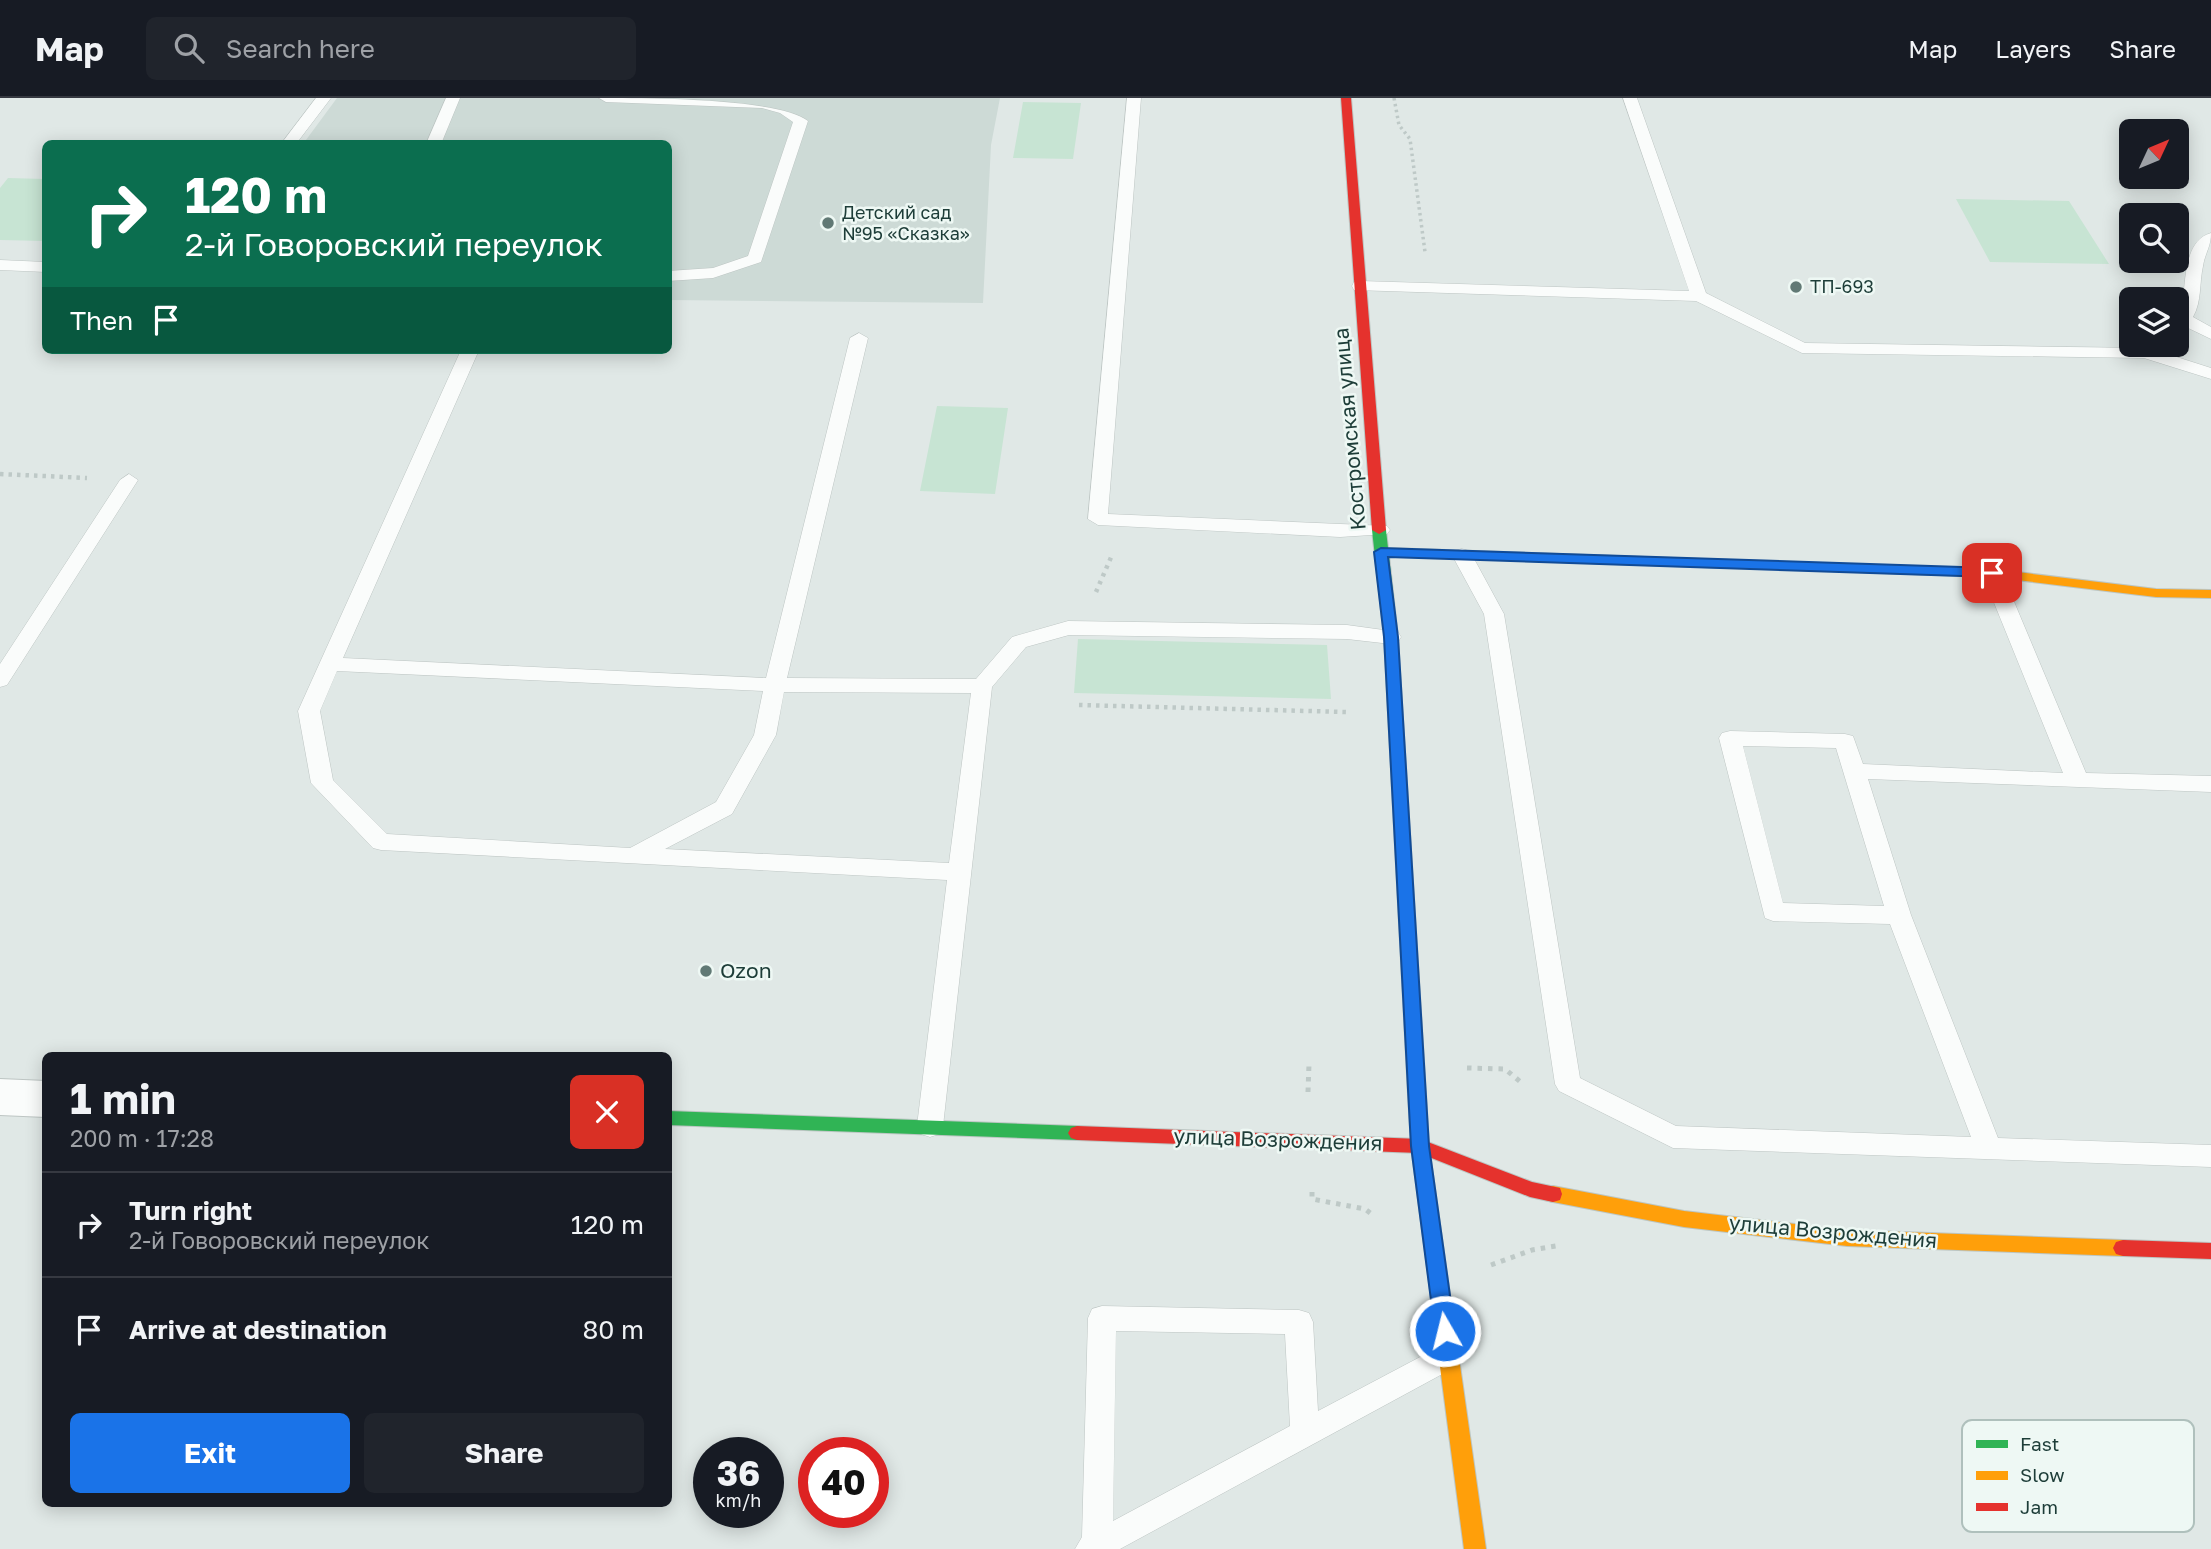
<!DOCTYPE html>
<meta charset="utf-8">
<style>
body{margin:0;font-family:"Golos Text",sans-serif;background:#20242c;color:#f1f3f6;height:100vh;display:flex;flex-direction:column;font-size:26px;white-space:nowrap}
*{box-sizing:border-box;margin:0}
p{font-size:23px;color:#9ea1a6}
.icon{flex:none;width:38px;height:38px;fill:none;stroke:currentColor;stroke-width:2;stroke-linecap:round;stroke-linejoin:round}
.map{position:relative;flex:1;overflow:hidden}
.drawer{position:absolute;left:42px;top:954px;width:630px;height:455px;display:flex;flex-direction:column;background:#171b24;border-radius:10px;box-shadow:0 4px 18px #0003}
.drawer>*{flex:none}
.top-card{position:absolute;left:42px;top:42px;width:630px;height:214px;border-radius:10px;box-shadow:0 4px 18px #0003;background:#0b6e4f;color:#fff;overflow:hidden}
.needle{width:46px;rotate:46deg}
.fabs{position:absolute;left:2119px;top:21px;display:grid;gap:14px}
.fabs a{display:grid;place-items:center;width:70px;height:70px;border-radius:10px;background:#171b24;box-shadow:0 4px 18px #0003;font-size:35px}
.speed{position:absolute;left:693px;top:1339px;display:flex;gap:14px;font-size:35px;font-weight:700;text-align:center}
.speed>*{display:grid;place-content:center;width:91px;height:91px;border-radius:50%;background:#171b24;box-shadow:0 4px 18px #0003;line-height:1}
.speed small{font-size:18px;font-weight:400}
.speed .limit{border:10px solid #d22;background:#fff;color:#111}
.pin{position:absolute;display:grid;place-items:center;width:60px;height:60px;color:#fff;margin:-30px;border-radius:14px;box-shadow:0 4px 10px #0006}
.me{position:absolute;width:77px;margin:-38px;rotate:352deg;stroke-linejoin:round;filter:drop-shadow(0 0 5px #0008)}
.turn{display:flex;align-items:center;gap:24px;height:147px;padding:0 28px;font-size:32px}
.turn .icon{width:91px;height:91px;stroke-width:2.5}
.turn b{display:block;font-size:49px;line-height:60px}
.then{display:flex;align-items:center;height:66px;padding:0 28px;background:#0003;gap:14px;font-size:26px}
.round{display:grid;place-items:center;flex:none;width:74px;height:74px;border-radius:10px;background:#20242c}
.summary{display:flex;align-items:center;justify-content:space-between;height:119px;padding:0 28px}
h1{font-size:42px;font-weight:700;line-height:52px}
.cta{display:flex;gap:14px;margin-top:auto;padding:14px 28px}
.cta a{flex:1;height:80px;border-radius:10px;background:#1a73e8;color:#fff;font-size:28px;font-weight:700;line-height:80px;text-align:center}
.cta a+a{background:#20242c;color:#f1f3f6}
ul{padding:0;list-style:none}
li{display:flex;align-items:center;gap:21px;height:105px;padding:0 28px;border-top:2px solid #363941}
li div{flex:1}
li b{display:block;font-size:26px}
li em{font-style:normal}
header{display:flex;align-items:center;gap:42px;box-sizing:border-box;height:98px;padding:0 35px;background:#171b24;border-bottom:2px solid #363941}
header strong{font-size:33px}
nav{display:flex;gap:38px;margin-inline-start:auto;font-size:24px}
.search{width:490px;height:63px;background:#20242c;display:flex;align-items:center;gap:18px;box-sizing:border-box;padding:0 24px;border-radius:10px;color:#9ea1a6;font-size:26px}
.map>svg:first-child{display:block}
.built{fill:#cddad6}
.green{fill:#c7e4d3}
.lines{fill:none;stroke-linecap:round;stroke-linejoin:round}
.lane-casing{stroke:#bdc5c3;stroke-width:1}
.street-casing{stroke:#bdc5c3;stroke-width:2}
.fast-casing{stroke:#bcc6c3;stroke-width:2}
.slow-casing{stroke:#bcc6c3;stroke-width:2}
.jam-casing{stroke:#bcc6c3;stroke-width:2}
.path-far2{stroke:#bec9c7;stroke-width:3.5;stroke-dasharray:2.5 3.5;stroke-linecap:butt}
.path-far1{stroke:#bec9c7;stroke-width:4.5;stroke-dasharray:3.5 5;stroke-linecap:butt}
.path{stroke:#bec9c7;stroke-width:5;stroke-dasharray:4.5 6;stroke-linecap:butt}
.lane{fill:#fafcfb;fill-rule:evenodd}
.street{fill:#fafcfb;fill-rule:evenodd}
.fast{fill:#30b455;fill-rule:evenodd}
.slow{fill:#ff9f0a;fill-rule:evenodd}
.jam{fill:#e5322d;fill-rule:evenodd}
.route{fill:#1a73e8;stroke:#114b97;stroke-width:2}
.poi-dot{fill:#617975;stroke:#eef8f4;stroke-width:2.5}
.labels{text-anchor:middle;stroke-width:5;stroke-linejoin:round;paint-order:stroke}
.far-poi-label{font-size:18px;fill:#1d3d38;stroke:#eef8f4;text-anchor:start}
.street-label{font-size:21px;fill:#1d3d38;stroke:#eef8f4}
.poi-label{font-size:21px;fill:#1d3d38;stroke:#eef8f4;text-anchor:start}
.key{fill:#eef8f4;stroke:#afc0bc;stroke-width:2}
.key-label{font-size:19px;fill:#1d3d38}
</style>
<header>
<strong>Map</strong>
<div class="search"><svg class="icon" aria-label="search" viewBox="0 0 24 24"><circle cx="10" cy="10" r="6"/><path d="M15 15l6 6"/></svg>Search here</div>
<nav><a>Map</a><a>Layers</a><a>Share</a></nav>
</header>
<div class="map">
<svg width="2211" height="1451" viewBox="0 0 2211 1451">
<rect width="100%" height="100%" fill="#e0e8e6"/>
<path class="built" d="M337,0H1000L991,47L983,205L669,202L668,46H303Z"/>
<path class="green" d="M1023,4L1081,5L1073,61L1013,60Z
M8,80L45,81V143L0,142V90Z
M1956,101L2069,103L2109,166L1990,164Z
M937,308L1008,310L995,396L920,393Z
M1078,541L1327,547L1331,601L1074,595Z"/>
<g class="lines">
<g class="lane-casing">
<path id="lane" d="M316,0H331L296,46H281Z
M446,0H460L441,46H426Z
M599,0C645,0 779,0 808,23L761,164L713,180L668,183V173L713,170L748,158L793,24L780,15L762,10L606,4Z
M1127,0H1141L1108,416L1387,428L1390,432L1387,436L1340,439L1098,427L1088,421Z
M1623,0H1637L1706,195L1805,245L2141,250L2145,247H2164L2158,253L2211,270V281L2144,260L1802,255L1696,203L1354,192L1352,188L1354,184L1360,183L1689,193Z
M2211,135C2211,149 2205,155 2203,168C2199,186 2202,203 2193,219L2211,229V241L2186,229L2177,233C2177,221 2181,212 2183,200C2186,179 2185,142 2211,135Z
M0,162L46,164V174L0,172Z
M859,235L868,240L787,580L976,581L1012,539L1068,523L1347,527L1398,534L1401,539L1398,544L1391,546L1347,541L1069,537L1026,549L992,589L943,1028L939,1036L930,1039L921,1036L917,1028L947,782L381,752L373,750L311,685L298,613L461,252H479L343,560L766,580L850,240ZM337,573L763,593L754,637L716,704L630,750L387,736L333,682L320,613ZM784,594L971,595L949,765L665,751L732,716L776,637Z
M129,376L138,382L7,587L0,589V566L120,382Z
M1462,451L1469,453L1472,457L1504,516L1580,980L1676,1028L1971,1039L1890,826L1773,823L1765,820L1719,640L1722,635L1730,633L1845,636L1853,638L1863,666L2063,675L1982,475L1985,471H1999L2002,475L2086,675L2211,678V694L1868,681L1911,817L1998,1040L2211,1047V1069L1673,1050L1559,993L1555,986L1484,516L1452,457L1455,453ZM1743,648L1836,650L1884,808L1783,805Z
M1102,1208L1299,1212L1309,1215L1313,1224L1318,1313L1439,1249L1449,1245L1459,1249L1463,1258L1459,1267L1120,1451H1075L1082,1439L1088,1220L1092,1211ZM1116,1233L1285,1236L1290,1328L1113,1423Z"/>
</g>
<g class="street-casing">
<path id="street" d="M0,981L46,983V1019L0,1017Z"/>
</g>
<g class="fast-casing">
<path id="fast" d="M1379,428L1386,432L1388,450L1730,462L1737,466L1730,470L1389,458L1398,539L1426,996L1423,1001L1417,1003L1411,1001L1408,996L1384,539L1372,432Z
M668,1013L1077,1028L1083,1030L1086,1035L1083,1040L1077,1042L668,1027Z"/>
</g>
<g class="slow-casing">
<path id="slow" d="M1730,462L1992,471L2156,491L2211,492V500L2156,499L1992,479L1725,469L1723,466L1725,463Z
M1417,989L1423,991L1426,996L1429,1048L1486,1451H1464L1411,1048L1408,996L1411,991Z
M1553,1088L1684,1113L1847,1132L2123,1142L2130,1144L2133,1150L2130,1156L2123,1158L1847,1148L1684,1129L1553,1104L1546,1102L1544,1096L1546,1090Z"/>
</g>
<g class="jam-casing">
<path id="jam" d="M1341,0H1351L1386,432L1379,436L1372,432Z
M1077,1028L1420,1041L1532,1084L1560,1090L1562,1096L1560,1102L1553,1104L1530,1099L1419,1055L1077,1042L1071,1040L1068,1035L1071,1030Z
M2123,1142L2211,1145V1161L2123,1158L2116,1156L2113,1150L2116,1144Z"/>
</g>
<path class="path-far2" d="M1394,0L1399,27L1410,41L1425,154"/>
<path class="path-far1" d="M0,376L87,380
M1096,494L1112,457
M1079,607L1346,614"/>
<path class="path" d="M1467,970L1505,971L1523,986
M1308,994L1309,966
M1312,1094V1101L1365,1111L1374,1118
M1491,1167L1532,1152L1556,1148"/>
<use href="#lane" class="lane"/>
<use href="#street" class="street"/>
<use href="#fast" class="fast"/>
<use href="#slow" class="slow"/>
<use href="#jam" class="jam"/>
</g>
<path class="route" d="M1381,450L1992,470L1999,475L1992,479L1388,459L1398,539L1429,1048L1455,1233L1452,1239L1445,1242L1438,1239L1435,1233L1411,1048L1384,539L1374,454Z"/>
<g class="poi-dot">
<circle cx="828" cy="125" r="7"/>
<circle cx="1796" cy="189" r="7"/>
<circle cx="706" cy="873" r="7"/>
</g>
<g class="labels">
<g class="far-poi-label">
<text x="842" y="121">Детский сад<tspan x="842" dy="21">№95 «Сказка»</tspan></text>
<text x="1810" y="195">ТП-693</text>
</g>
<g class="street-label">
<text transform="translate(1350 331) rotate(-95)" y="7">Костромская улица</text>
<text transform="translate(1278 1042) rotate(2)" y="7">улица Возрождения</text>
<text transform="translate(1833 1134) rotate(5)" y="7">улица Возрождения</text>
</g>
<g class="poi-label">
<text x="720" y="880">Ozon</text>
</g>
</g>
<rect x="1962" y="1322" width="232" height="112" rx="10" class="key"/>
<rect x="1976" y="1342" width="32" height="8" fill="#30b455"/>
<rect x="1976" y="1373" width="32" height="9" fill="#ff9f0a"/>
<rect x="1976" y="1405" width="32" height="8" fill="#e5322d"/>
<g class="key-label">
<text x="2020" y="1353">Fast</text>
<text x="2020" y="1384">Slow</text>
<text x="2020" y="1416">Jam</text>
</g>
</svg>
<div class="fabs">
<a><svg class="needle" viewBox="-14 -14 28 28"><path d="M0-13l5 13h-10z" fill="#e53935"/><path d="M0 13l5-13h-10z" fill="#9ea1a6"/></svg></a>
<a><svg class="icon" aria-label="search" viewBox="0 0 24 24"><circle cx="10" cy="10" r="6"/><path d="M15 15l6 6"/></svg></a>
<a><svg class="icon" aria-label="layers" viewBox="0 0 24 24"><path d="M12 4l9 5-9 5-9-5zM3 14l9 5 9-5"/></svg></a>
</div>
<div class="speed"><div>36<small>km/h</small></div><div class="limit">40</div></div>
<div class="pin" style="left:1992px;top:475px;background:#d93025"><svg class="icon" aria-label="arrive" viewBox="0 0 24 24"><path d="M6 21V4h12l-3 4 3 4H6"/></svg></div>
<svg class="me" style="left:1445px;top:1233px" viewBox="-20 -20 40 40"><circle r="17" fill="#1a73e8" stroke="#fff" stroke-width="3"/><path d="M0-11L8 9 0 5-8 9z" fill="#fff"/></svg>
<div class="top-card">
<div class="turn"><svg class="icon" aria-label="right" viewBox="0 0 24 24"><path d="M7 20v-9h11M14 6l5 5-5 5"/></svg><div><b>120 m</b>2-й Говоровский переулок</div></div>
<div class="then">Then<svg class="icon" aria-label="arrive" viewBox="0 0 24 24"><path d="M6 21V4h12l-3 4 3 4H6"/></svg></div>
</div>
<section class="drawer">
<div class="summary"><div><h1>1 min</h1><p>200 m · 17:28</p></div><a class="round" style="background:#d93025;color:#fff"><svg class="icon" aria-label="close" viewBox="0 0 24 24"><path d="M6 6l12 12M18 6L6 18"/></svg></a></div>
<ul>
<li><svg class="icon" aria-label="right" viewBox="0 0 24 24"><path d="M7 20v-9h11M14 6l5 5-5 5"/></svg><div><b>Turn right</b><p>2-й Говоровский переулок</p></div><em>120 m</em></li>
<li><svg class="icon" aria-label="arrive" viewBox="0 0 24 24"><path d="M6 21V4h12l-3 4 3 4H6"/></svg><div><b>Arrive at destination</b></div><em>80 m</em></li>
</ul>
<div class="cta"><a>Exit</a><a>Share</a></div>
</section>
</div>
